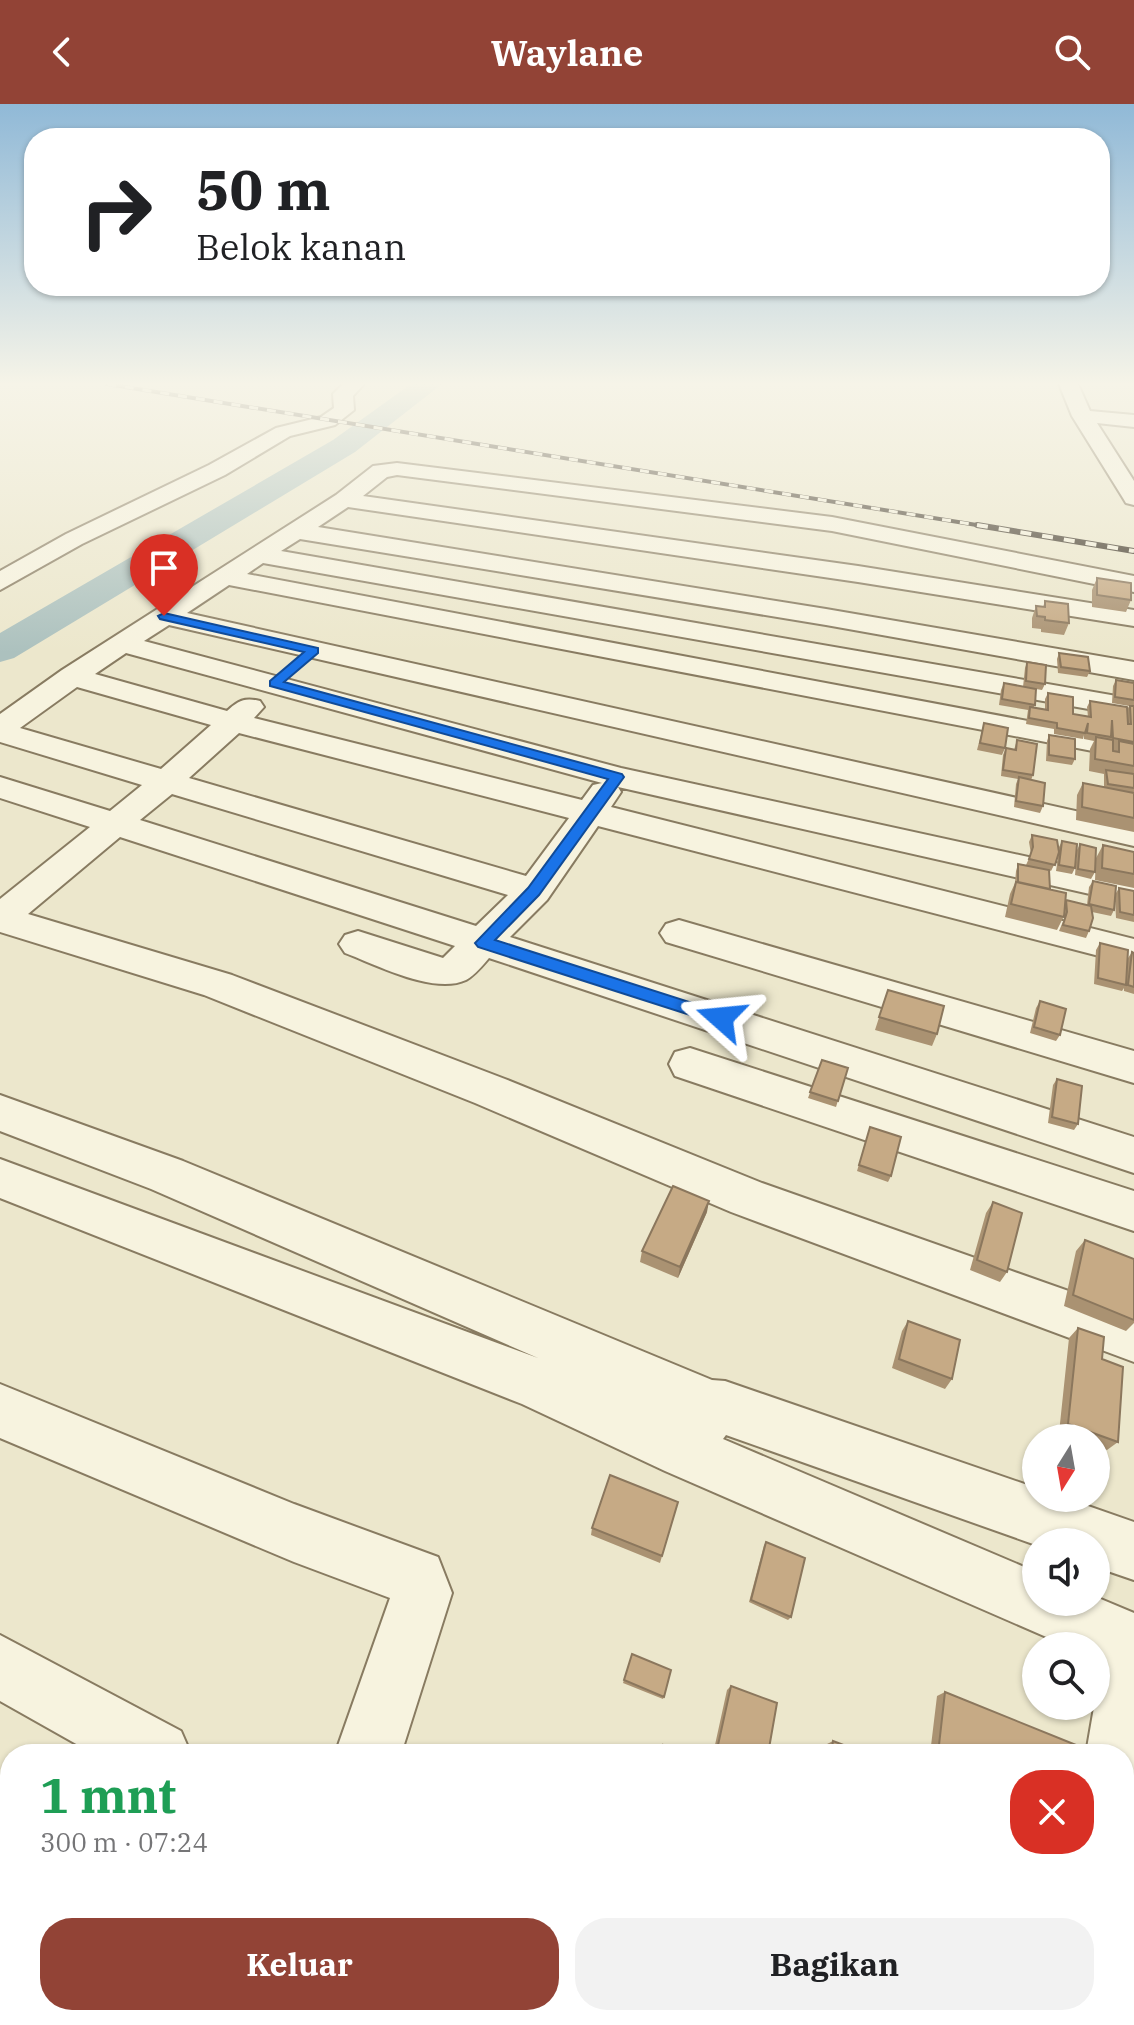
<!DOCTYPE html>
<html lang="id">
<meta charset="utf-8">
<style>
body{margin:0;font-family:"IBM Plex Serif",serif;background:#f2f2f2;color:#202124;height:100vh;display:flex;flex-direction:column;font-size:30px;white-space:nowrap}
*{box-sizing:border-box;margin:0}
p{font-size:26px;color:#757577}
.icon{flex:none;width:44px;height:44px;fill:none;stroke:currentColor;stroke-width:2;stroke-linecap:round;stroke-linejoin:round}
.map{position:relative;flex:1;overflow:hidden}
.drawer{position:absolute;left:0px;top:1640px;width:1134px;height:282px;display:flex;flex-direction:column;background:#fff;border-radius:32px 32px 0 0;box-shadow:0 2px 6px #0004}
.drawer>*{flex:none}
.top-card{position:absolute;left:24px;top:24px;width:1086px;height:168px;border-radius:32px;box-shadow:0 2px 6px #0004;background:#fff;color:#202124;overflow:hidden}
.needle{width:52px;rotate:191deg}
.fabs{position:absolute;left:1022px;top:1320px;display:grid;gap:16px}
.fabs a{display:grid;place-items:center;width:88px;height:88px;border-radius:50%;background:#fff;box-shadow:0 2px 6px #0004;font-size:40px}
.pin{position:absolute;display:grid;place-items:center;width:68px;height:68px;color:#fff;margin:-82px -34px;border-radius:50% 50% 50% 0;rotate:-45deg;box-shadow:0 0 8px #0007}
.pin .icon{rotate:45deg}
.me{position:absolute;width:88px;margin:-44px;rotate:288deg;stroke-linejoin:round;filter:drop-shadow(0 0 6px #0008)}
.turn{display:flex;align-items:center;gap:28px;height:168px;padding:0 40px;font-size:36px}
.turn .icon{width:104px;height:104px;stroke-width:2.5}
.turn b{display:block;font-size:56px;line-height:68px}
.round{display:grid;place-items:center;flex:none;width:84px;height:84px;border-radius:32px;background:#f2f2f2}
.head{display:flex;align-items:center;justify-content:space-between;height:136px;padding:0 40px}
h1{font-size:48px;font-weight:700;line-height:60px;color:#1e9e55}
.cta{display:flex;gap:16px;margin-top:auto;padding:16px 40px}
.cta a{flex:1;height:92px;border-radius:32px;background:#924336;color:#fff;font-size:32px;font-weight:700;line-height:92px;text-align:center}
.cta a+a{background:#f2f2f2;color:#202124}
header{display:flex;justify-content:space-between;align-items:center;height:104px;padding:0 40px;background:#924336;color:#fff;font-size:36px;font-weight:700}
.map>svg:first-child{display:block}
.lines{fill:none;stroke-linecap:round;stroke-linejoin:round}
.river{fill:#acc1be;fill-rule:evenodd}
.minor-casing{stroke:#887b61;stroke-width:4}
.minor{fill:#f7f3df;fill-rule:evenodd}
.rail-far1-casing{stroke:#3a3123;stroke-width:4}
.rail-casing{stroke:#3a3123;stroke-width:6}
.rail-far1{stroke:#f4f0db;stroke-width:3;stroke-dasharray:9;stroke-linecap:butt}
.rail{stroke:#f4f0db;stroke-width:4;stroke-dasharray:11;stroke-linecap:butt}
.wall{fill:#aa9272}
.shaded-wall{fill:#8b775d}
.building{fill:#c6aa85;stroke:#8b775d;stroke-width:2}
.route{fill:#1a73e8;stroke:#114b97;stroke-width:2}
</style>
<header><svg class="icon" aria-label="back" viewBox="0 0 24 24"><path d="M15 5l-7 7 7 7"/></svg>Waylane<svg class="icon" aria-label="search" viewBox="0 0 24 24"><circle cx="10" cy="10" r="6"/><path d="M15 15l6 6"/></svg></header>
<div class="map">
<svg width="1134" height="1921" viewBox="0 0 1134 1921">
<rect width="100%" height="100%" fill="#ece7cc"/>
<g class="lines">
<path class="river" d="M411,280H442L355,348L14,554L0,558V529L333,336Z"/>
<g class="minor-casing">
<path id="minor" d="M343,280H364L353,292L354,306L335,321L290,332L225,371L82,440L0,486V467L66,430L209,361L276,324L321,313L334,304L333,290Z
M1059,280H1078L1090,307L1134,311V323L1097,319L1134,377V401L1126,399L1123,394L1072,312Z
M397,359L832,413L1134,472V488L832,427L397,371L387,373L363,392L858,462L1134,506V522L858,478L348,403L318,423L826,505L1134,558V576L826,521L300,435L281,447L1134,595V613L263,459L247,470L1134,637V655L229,481L187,509L1134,720V742L169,521L144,537L621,664L1134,776V800L618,683L621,688L611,703L1134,835V861L598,722L547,796L510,833L1134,1033V1069L489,854C483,861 475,871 466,876C434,891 377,861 345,849L339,840L345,831L358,827L443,854L455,842L120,733L28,810L232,871L505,975L762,1079L1134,1210V1258L731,1108L475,999L204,891L0,828V795L90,723L0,694V673L110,707L142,681L0,638V610L62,566L336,391L373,362ZM126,549L602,679L593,681L582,696L254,614L264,603L260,597C244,593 238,597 227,607L95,570ZM77,583L211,621L161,665L20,624ZM239,629L569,714L526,772L189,674ZM172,690L508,791L476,822L140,716Z
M679,816L1134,947V979L666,838L660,829L666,820Z
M690,944L1134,1087V1127L675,972L669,960L675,948Z
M0,991L183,1057L712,1276L725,1277L1036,1384V1394H1065L1134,1418V1476L1096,1463V1438H1036V1441L726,1331L723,1335L1036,1468V1498H1096V1493L1134,1509V1683L1124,1679V1650H1090L1087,1644L1102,1557L1096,1555V1542H1067L665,1367L522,1300L0,1094V1055L538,1254L151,1085L0,1027Z
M0,1280L294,1400L438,1453L452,1489L401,1650H335L390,1494L294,1458L0,1334Z
M0,1531L181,1627L191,1650H94L0,1597Z
M998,1912H1091L1094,1921H1001Z"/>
</g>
<use href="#minor" class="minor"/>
<g class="rail-far1-casing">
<path id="rail-far1" d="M107,280L989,423"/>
</g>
<g class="rail-casing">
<path id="rail" d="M977,421L1134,447"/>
</g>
<use href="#rail-far1" class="rail-far1"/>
<use href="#rail" class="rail"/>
</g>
<path class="wall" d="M1097,474L1131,496L1126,508L1092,503V486Z
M1045,497L1069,519L1064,531L1041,528V525L1032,524V514L1036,502L1043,503Z
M1059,549L1090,567L1087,573L1058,569L1057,555Z
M1027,558L1045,580L1042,586L1036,585L1034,604L1045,605V595L1048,589L1073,610L1088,613L1087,603L1090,597L1127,606L1129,602L1112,599L1113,582L1116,576L1134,579V728L1076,716L1077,691L1083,679L1104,683V670L1089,667L1090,645L1094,637L1084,635V631L1083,635L1054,630V625L1026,620L1028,606L999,601L1001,586L1004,579L1023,583L1025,564Z
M984,619L1005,644L1002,651L977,646Z
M1049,631L1075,655L1072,661L1046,657L1047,637Z
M1017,636L1033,671L1031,676L1043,702L1040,709L1014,703L1016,680L1018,675L1001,672L1003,651L1006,644L1014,646Z
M1032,731L1059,743L1062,737L1075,764L1072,770L1056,767L1058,753L1051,767L1049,766L1050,785L1065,796L1087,801L1089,783L1093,777L1116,789L1119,784L1134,787V818L1116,814L1115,795L1114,806L1111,812L1092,808L1089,827L1086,834L1059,827L1064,815V812L1057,826L1005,813L1010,790L1015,779L1016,767L1018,760L1026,761L1031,750L1029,738Z
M1080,740L1095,768L1091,775L1075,771L1077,746Z
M1103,741L1134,748V784L1095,776L1096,754Z
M1100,839L1128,854L1132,848L1134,849V890L1124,887V884L1122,887L1094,880L1096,846Z
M888,886L937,930L932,942L875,926Z
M1040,897L1060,931L1056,937L1030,929L1036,904Z
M822,956L848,964L836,1003L808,994Z
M1057,975L1078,1020L1074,1026L1048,1019L1053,981Z
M870,1023L891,1072L888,1078L857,1067Z
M993,1098L1007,1168L1000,1178L970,1166L986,1109Z
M707,1108L678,1174L640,1158L642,1147Z
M1085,1136L1134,1155V1219L1126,1227L1064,1202L1076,1147Z
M908,1217L952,1275L945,1285L892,1264L902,1227Z
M1078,1224L1102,1255L1118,1338L1107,1346L1096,1342V1334H1073L1059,1329L1069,1234Z
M678,1398L660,1459L591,1431L592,1424Z
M766,1438L791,1513L788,1516L749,1498L764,1441Z
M632,1550L664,1593L663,1595L623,1579Z
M731,1582L768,1650H713L727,1586Z
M945,1588L1076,1650H930L937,1592Z
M833,1637L867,1650H826L827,1640Z"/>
<path class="shaded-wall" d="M709,1097L707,1108L678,1174L680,1163Z"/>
<path class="building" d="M1097,474L1131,479V496L1097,491Z
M1045,497L1068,500L1069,519L1045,516V513L1037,512L1036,502L1045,503Z
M1059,549L1088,553L1090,567L1061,563Z
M1027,558L1046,561L1045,580L1026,577Z
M1116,576L1134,579V596L1115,593Z
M1004,579L1036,585L1035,601L1002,595Z
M1048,589L1073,593V610L1091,613L1090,597L1127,603L1128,620H1131L1130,602H1134V638L1113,634L1112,616L1111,633L1087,629L1088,619L1085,629L1057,624V619L1029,614L1030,603L1048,606Z
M984,619L1008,624L1005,644L980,639Z
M1049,631L1075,635V655L1049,651Z
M1096,633L1113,636V647L1119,648V637L1134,640V662L1095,655Z
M1017,636L1037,640L1033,671L1003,666L1006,644L1016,646Z
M1106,666L1134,670V684L1108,680Z
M1019,673L1045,679L1043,702L1016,697Z
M1083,679L1134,689V714L1082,703Z
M1032,731L1057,736L1059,748L1055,761L1029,755L1033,743Z
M1062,737L1077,740L1075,764L1059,761Z
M1080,740L1096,744L1095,768L1078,765Z
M1103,741L1134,748V770L1102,764Z
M1018,760L1049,766L1050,785L1018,778Z
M1093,777L1116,782L1114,806L1089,800Z
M1016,778L1066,789L1064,813L1011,800Z
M1119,784L1134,787V811L1120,808Z
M1066,796L1091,802L1093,814L1089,827L1063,821L1067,808Z
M1100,839L1128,846L1126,881L1098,874Z
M1132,848L1134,849V883L1128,881Z
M888,886L944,902L937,930L879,913Z
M1040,897L1066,905L1060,931L1034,923Z
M822,956L848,964L838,997L810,988Z
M1057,975L1082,982L1078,1020L1052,1013Z
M870,1023L901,1033L891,1072L859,1061Z
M673,1082L709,1097L680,1163L642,1147Z
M993,1098L1022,1109L1007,1168L977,1156Z
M1085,1136L1134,1155V1216L1073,1191Z
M908,1217L960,1236L952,1275L899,1255Z
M1078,1224L1104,1233L1102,1255L1123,1263L1118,1338L1068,1320Z
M610,1371L678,1398L662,1452L592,1424Z
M766,1438L805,1454L791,1513L751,1496Z
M632,1550L671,1566L664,1593L624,1576Z
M731,1582L777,1599L768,1650H716Z
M945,1588L1076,1641V1650H938Z
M833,1637L867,1650H831Z
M663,1641L682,1650H660Z"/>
<linearGradient id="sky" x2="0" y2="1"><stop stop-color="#90b9d7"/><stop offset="0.51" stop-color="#f6f4e8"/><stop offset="1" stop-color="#f6f4e8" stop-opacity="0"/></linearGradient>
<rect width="1134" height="549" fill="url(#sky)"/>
<path class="route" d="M164,509L318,544V549L284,578L622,670L624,673L539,791L495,836L727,910L730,914L727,919H715L478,843L475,839L528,784L608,675L270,582V577L304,548L160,515L158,512Z"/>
</svg>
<div class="fabs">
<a><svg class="needle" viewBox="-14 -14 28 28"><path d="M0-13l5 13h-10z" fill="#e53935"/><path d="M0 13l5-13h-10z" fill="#757577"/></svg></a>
<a><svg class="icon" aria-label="sound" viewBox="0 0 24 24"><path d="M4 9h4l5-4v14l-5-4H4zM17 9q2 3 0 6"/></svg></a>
<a><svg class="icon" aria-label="search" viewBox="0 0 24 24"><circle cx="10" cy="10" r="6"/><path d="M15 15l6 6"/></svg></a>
</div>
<div class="pin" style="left:164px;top:512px;background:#d93025"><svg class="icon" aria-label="arrive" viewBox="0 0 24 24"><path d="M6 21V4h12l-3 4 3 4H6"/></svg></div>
<svg class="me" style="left:721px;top:914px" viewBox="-20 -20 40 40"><path d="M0-17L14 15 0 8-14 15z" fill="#1a73e8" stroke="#fff" stroke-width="4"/></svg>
<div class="top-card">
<div class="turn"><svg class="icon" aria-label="right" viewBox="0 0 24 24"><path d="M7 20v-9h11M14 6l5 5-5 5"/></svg><div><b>50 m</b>Belok kanan</div></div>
</div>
<section class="drawer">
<div class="head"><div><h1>1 mnt</h1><p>300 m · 07:24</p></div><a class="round" style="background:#d93025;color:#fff"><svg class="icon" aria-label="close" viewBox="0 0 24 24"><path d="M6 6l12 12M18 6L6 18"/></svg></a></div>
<div class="cta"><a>Keluar</a><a>Bagikan</a></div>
</section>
</div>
